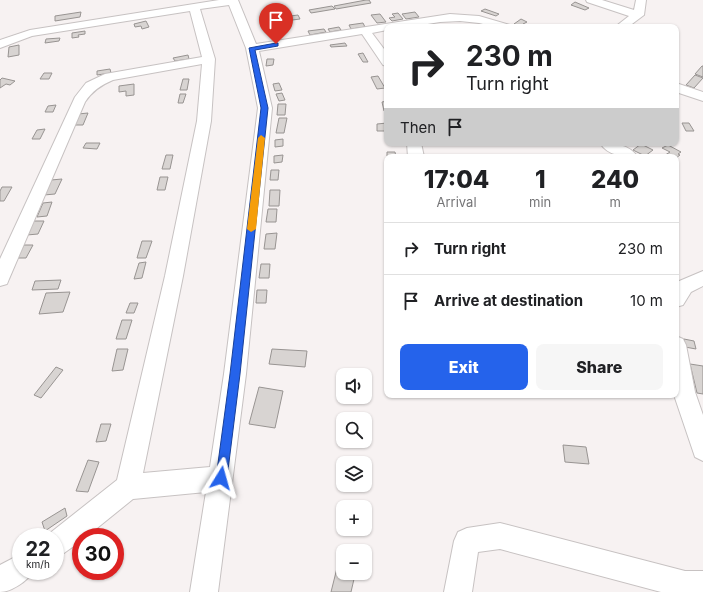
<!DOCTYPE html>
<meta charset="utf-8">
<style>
body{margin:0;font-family:Inter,sans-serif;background:#f6f6f6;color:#202124;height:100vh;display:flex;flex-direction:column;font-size:15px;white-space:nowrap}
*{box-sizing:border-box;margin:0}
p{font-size:13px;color:#757577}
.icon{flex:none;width:22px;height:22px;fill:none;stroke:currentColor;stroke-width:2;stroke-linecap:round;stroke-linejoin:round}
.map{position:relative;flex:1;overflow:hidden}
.panel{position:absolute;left:384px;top:154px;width:295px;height:244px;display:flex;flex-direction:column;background:#fff;border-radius:8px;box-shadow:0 1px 3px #0004}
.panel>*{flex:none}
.banner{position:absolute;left:384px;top:24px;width:295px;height:122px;border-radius:8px;box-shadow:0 1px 3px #0004;background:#fff;color:#202124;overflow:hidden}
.controls{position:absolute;left:336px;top:368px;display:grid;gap:8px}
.controls a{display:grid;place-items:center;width:36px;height:36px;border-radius:8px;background:#fff;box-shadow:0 1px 3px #0004;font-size:20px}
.speed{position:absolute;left:12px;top:528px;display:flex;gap:8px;font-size:20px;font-weight:700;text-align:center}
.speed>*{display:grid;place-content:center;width:52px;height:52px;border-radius:50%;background:#fff;box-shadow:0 1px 3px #0004;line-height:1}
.speed small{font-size:10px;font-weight:400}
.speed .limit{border:6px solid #d22;background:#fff;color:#111}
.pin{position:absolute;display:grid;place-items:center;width:34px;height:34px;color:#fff;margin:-41px -17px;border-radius:50% 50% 50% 0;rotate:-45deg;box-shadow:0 0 4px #0007}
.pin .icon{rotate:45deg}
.me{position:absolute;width:44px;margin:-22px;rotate:8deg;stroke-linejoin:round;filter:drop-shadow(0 0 3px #0008)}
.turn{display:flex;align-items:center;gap:14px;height:84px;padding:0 16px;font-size:18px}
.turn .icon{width:52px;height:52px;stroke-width:2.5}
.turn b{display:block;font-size:28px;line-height:34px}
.then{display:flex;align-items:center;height:38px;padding:0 16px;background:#0003;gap:8px;font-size:15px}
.eta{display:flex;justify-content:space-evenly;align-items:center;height:68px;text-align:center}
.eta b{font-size:24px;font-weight:800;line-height:28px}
.action{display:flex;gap:8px;margin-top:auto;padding:8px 16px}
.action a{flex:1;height:46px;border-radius:8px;background:#2563eb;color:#fff;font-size:16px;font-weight:800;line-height:46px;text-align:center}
.action a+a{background:#f6f6f6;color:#202124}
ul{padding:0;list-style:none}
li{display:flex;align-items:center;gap:12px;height:52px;padding:0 16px;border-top:1px solid #e0e0e0}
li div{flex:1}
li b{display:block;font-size:15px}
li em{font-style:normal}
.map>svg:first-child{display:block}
.building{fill:#d8d4d2;stroke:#989492}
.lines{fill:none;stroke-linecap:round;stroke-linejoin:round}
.street-casing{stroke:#c7c2c2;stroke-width:2}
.street{fill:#fff;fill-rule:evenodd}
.route{fill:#2563eb;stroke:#184099}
.slow{fill:#f59e0b}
</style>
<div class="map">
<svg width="703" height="592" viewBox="0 0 703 592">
<rect width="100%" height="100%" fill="#f7f2f2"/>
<path class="building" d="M366,0H369L371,3L336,9L334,6Z
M575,2L589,8L585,10L571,5Z
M332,6L335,9L311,13L309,10Z
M275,7L281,14L275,15L269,9Z
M485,9L499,14L496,16L481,11Z
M81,12L80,17L55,21V16Z
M415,12L419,17L406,19L402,14Z
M398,13L403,19L392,21L389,18L395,17L392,14Z
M380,14L386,22L377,23L371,15Z
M298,15L300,19L277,22L275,18Z
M521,19L527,22L523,24L528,26L522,27L514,24Z
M146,21L149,27L142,29L141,26L135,27L134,24Z
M363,23L365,27L351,29L349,25Z
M339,27L341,30L330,32L328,29Z
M324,29L326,32L310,35L308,31Z
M85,31V34L78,35L79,37L72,38V33Z
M60,38L59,41L45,43L46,39Z
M345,43L347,46L331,47L330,45Z
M19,45V55L8,57L9,47Z
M363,53L368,62H363L358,54Z
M188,55L189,59L175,61L173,58Z
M267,59H274L273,65L266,66Z
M702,66H703V77L695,74Z
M110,69L111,73L97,75V71Z
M44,73H52L49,79H40Z
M695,75L703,78L694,88L686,85Z
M378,76L385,88L377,89L371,77Z
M2,78L15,81L10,85L6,84L0,88V80Z
M183,79H189L187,90H180Z
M279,83L282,90L275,91L273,84Z
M134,84V95L126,96V91L119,92V86Z
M282,93L285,100L279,101L276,94Z
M180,94H186L183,103H178Z
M387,101V111H384L382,102Z
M278,104H286L285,115H277Z
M56,105L53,112H45L48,106Z
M88,113L83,125H73L78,114Z
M279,118H287L284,133H276Z
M387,123V131H377V124Z
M682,123H689L694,131H686Z
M45,129L40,139H32L37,130Z
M283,139V146L275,147V140Z
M86,143H100L97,149L83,148Z
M641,144L653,150L645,156L633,150Z
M668,145L681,152L678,154L680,155L676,158L662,157L670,152L662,148Z
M387,152H395L396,157H387Z
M166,155H173L170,169H162Z
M283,155L282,162L274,163V156Z
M271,170H279L278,180H270Z
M160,177H168L165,190H157Z
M62,179L55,194L44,195L51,180Z
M2,187H12L4,201H0V191Z
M270,190H280L279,206H269Z
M52,202L47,216L37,217L43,203Z
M268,209H277L276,222H266Z
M33,221H44L38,234L27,235Z
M277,233L275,249H264L266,234Z
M142,241H152L146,258H137Z
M24,245H33L26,258H17Z
M146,262L142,278L134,279L139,263Z
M261,264H270L269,278H259Z
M61,280L58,289L32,290L35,281Z
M257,290H267L266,303H256Z
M70,292L63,312L39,314L46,293Z
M130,303H138L134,313H126Z
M122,320H132L126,339H116Z
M684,339L694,341L696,349L685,347Z
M117,349H128L123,370L112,371Z
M272,349L307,351L305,367L269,364Z
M690,364L703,366V394L697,393Z
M56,367L63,370L41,398L34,395Z
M259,387L283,391L275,428L249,424Z
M101,424H111L106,441L96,442Z
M563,445L586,447L589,464L565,462Z
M88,460L99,462L88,492L76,491Z
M65,508L67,516L45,531L42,522Z
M337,568L354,579L351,592H331Z"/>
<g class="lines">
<g class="street-casing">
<path id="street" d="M219,0H238L256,44L450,14L479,16L510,25L512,27H495L479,23L460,21L440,22L409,27H387V30L372,33L387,53V66L383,65L362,34L259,51L272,108L246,374L218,592H190L206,492L133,499L86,537H81V541L64,553L55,557V537H45L117,480L165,276L197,121L202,64L113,80C101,85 92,91 85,102L9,279L7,284L0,286V259L75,97L86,83L105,74L202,57L190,11L32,36L0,48V40L30,30ZM229,5L246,48L258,108L224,374L210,467L143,473L183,276L211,121L215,59L200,9Z
M586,0H602L634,10L636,0H646L644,15L628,27H615L629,16L587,2Z
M676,83L703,92V101L676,92Z
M407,143H421L424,157H408Z
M600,143C613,143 629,144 638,157C624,157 608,156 600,143Z
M703,271V286L691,292L683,305L676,307V284L677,282Z
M676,336L683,339L686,345L695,392L703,415V461L695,457L674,395H676Z
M500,523L685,571H703V592H661L500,549L478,552L472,592H444L454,541L458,532L467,528Z
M21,554V571H33C28,581 11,592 0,592V565Z"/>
</g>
<use href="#street" class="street"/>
</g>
<path class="route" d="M276,43H278V46L255,50L268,108L240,374L227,478L225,482L221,483L217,482L216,478L230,374L261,108L249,48Z"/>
<path class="slow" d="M261,135L265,138L256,229L251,232L247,229L258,138Z"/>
</svg>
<div class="controls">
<a><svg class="icon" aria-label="sound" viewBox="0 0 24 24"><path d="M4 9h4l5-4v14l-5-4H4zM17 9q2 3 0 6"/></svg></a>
<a><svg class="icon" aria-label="search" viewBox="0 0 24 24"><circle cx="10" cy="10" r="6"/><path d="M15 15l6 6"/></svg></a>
<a><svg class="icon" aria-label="layers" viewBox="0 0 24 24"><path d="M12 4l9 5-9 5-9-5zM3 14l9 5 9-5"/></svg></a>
<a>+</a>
<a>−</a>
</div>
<div class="speed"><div>22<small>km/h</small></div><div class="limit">30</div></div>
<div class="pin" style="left:276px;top:44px;background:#d93025"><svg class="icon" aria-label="arrive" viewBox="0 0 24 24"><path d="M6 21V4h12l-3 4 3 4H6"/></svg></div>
<svg class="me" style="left:221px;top:478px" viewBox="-20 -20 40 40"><path d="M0-17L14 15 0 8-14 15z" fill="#2563eb" stroke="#fff" stroke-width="4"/></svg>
<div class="banner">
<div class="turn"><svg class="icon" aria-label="right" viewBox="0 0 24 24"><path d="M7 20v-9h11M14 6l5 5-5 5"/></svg><div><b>230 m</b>Turn right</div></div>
<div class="then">Then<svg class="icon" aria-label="arrive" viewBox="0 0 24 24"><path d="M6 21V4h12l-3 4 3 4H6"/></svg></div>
</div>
<section class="panel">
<div class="eta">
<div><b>17:04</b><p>Arrival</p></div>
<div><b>1</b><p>min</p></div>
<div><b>240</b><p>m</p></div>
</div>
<ul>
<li><svg class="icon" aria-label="right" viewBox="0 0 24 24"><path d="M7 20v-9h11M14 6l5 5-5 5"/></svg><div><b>Turn right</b></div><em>230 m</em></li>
<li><svg class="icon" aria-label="arrive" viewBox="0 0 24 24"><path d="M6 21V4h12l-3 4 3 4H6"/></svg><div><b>Arrive at destination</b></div><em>10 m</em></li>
</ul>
<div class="action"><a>Exit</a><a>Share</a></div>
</section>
</div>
